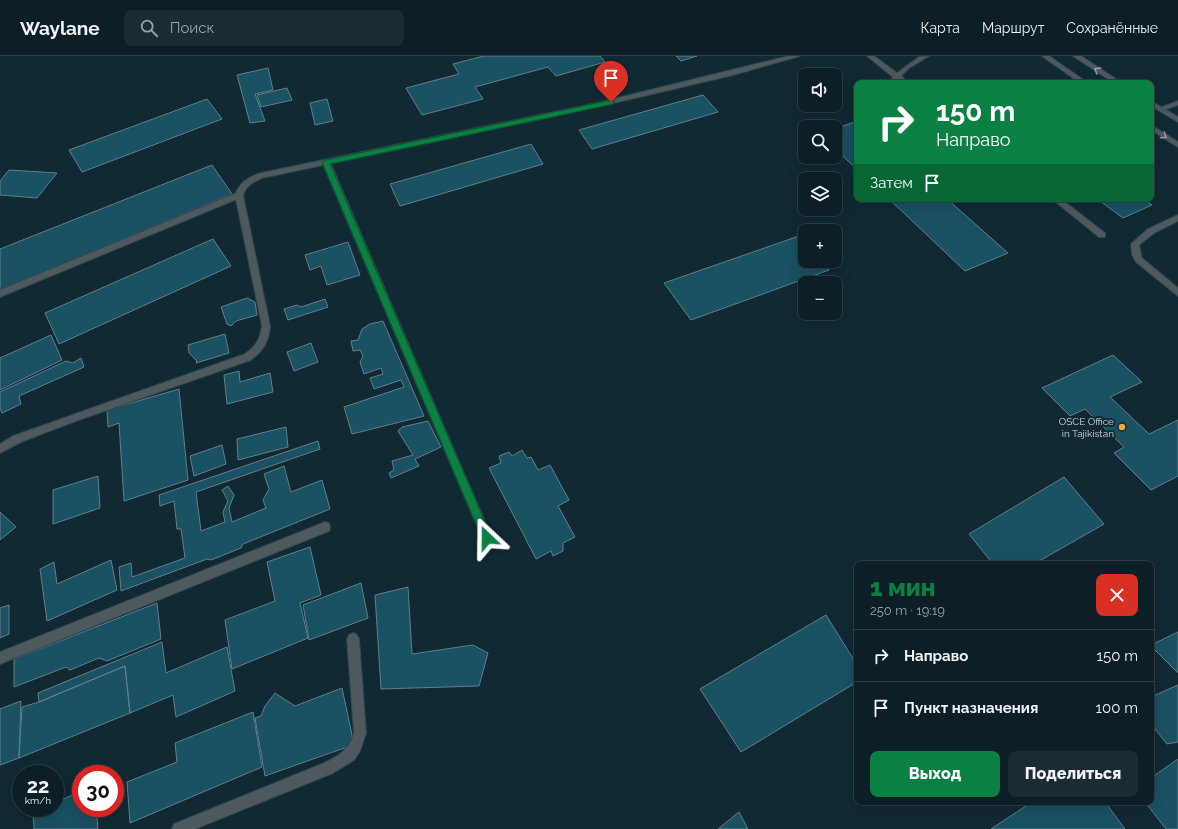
<!DOCTYPE html>
<html lang="ru">
<meta charset="utf-8">
<style>
body{margin:0;font-family:Raleway,sans-serif;background:#1a2c32;color:#f1f3f6;height:100vh;display:flex;flex-direction:column;font-size:15px;white-space:nowrap}
*{box-sizing:border-box;margin:0}
p{font-size:13px;color:#9aa2a7}
.icon{flex:none;width:22px;height:22px;fill:none;stroke:currentColor;stroke-width:2;stroke-linecap:round;stroke-linejoin:round}
.map{position:relative;flex:1;overflow:hidden}
.sheet{position:absolute;left:854px;top:505px;width:300px;height:244px;display:flex;flex-direction:column;background:#0c1f26;border-radius:8px;box-shadow:0 4px 16px #0002,0 0 0 1px #2c3d43}
.sheet>*{flex:none}
.top-card{position:absolute;left:854px;top:24px;width:300px;height:122px;border-radius:8px;box-shadow:0 4px 16px #0002,0 0 0 1px #2c3d43;background:#0b8043;color:#fff;overflow:hidden}
.buttons{position:absolute;left:798px;top:12px;display:grid;gap:8px}
.buttons a{display:grid;place-items:center;width:44px;height:44px;border-radius:8px;background:#0c1f26;box-shadow:0 4px 16px #0002,0 0 0 1px #2c3d43;font-size:20px}
.speed{position:absolute;left:12px;top:709px;display:flex;gap:8px;font-size:20px;font-weight:700;text-align:center}
.speed>*{display:grid;place-content:center;width:52px;height:52px;border-radius:50%;background:#0c1f26;box-shadow:0 4px 16px #0002,0 0 0 1px #2c3d43;line-height:1}
.speed small{font-size:10px;font-weight:400}
.speed .limit{border:6px solid #d22;background:#fff;color:#111}
.pin{position:absolute;display:grid;place-items:center;width:34px;height:34px;color:#fff;margin:-41px -17px;border-radius:50% 50% 50% 0;rotate:-45deg;box-shadow:0 0 4px #0007}
.pin .icon{rotate:45deg}
.me{position:absolute;width:44px;margin:-22px;rotate:337deg;stroke-linejoin:round;filter:drop-shadow(0 0 3px #0008)}
.turn{display:flex;align-items:center;gap:14px;height:84px;padding:0 16px;font-size:18px}
.turn .icon{width:52px;height:52px;stroke-width:2.5}
.turn b{display:block;font-size:28px;line-height:34px}
.then{display:flex;align-items:center;height:38px;padding:0 16px;background:#0003;gap:8px;font-size:15px}
.round{display:grid;place-items:center;flex:none;width:42px;height:42px;border-radius:8px;background:#1a2c32}
.head{display:flex;align-items:center;justify-content:space-between;height:68px;padding:0 16px}
h1{font-size:24px;font-weight:800;line-height:30px;color:#0b8043}
.primary-button{display:flex;gap:8px;margin-top:auto;padding:8px 16px}
.primary-button a{flex:1;height:46px;border-radius:8px;background:#0b8043;color:#fff;font-size:16px;font-weight:800;line-height:46px;text-align:center}
.primary-button a+a{background:#1a2c32;color:#f1f3f6}
ul{padding:0;list-style:none}
li{display:flex;align-items:center;gap:12px;height:52px;padding:0 16px;border-top:1px solid #2c3d43}
li div{flex:1}
li b{display:block;font-size:15px}
li em{font-style:normal}
header{display:flex;align-items:center;gap:24px;box-sizing:border-box;height:56px;padding:0 20px;background:#0c1f26;border-bottom:1px solid #2c3d43}
header strong{font-size:19px}
nav{display:flex;gap:22px;margin-inline-start:auto;font-size:14px}
.search{width:280px;height:36px;background:#1a2c32;display:flex;align-items:center;gap:10px;box-sizing:border-box;padding:0 14px;border-radius:8px;color:#9aa2a7;font-size:15px}
.map>svg:first-child{display:block}
.building{fill:#1a5163;stroke:#637f8a}
.lines{fill:none;stroke-linecap:round;stroke-linejoin:round}
.service-casing{stroke:#2e454f;stroke-width:2}
.minor-casing{stroke:#2e454f;stroke-width:2}
.tertiary-casing{stroke:#2e454f;stroke-width:2}
.service{fill:#4e595e;fill-rule:evenodd}
.minor{fill:#4e595e;fill-rule:evenodd}
.tertiary{fill:#4e595e;fill-rule:evenodd}
.oneway{stroke:#93a0a6}
.route{fill:#0b8043;stroke:#07532c}
.poi-dot{fill:#ebaa39;stroke:#102933;stroke-width:1.5}
.labels{text-anchor:middle;stroke-width:4;stroke-linejoin:round;paint-order:stroke}
.poi-label{font-size:10px;fill:#ccdbe1;stroke:#102933;text-anchor:end}
</style>
<header>
<strong>Waylane</strong>
<div class="search"><svg class="icon" aria-label="search" viewBox="0 0 24 24"><circle cx="10" cy="10" r="6"/><path d="M15 15l6 6"/></svg>Поиск</div>
<nav><a>Карта</a><a>Маршрут</a><a>Сохранённые</a></nav>
</header>
<div class="map">
<svg width="1178" height="773" viewBox="0 0 1178 773">
<rect width="100%" height="100%" fill="#102933"/>
<path class="building" d="M484,0H600L605,6L556,20L548,11L475,31L483,43L422,59L406,32L459,18L453,8Z
M676,0H697L681,5Z
M268,12L273,34L255,38L265,65L250,67L237,19Z
M287,32L292,44L261,51L257,39Z
M703,39L718,56L592,93L579,74Z
M207,43L222,63L82,116L69,94Z
M327,43L333,65L315,69L310,47Z
M857,65V113L835,93V73Z
M531,88L543,108L400,150L390,128Z
M212,109L232,138L0,234V193Z
M9,114L57,117L37,142L0,139V125Z
M889,143H947L1008,197L965,215Z
M1097,143H1144L1152,149L1123,162Z
M799,180L805,187V205H821L829,214L691,264L664,227Z
M213,183L231,210L59,288L45,257Z
M348,186L360,219L327,229L321,210L310,214L305,199Z
M247,242L255,246L257,259L236,265L231,270L227,268L221,251Z
M325,243L328,251L288,264L284,253L297,249L301,251Z
M383,265L424,360L352,378L344,351L404,331L401,324L374,333L370,322L383,318L381,312L364,318L360,306L363,300L360,294L353,295L351,285L358,284L362,273L370,268Z
M225,278L229,297L196,307L197,305L189,297L188,289Z
M51,279L62,304L0,334V302Z
M311,287L318,306L294,315L287,296Z
M1113,299L1142,326L1110,341L1149,378L1178,364V420L1151,434L1114,397L1124,391L1085,353L1070,360L1042,332Z
M81,302L84,311L19,340L21,348L2,357L0,352V336L66,305L73,307Z
M239,315L240,326L270,317L273,336L227,348L224,319Z
M179,333L188,424L124,445L119,367L108,371L107,354Z
M428,365L441,391L415,403L419,410L391,422L389,417L394,414L392,405L413,399L398,375L402,371Z
M286,371L288,391L238,404L237,383Z
M318,385L320,393L196,436L201,475L225,466L223,456L228,445L222,434L228,430L234,439L229,452L232,466L266,452L263,444L269,433L264,418L284,410L291,436L322,424L330,453L243,488L241,492L211,504L207,503L121,535L119,511L131,507L132,521L185,502L181,473H177L174,445L160,450L159,439Z
M222,389L226,408L194,420L190,400Z
M522,394L527,402L531,401L538,414L550,409L569,444L558,450L575,481L563,487V495L553,500L551,495L536,503L489,412L501,407L499,400L509,396L512,400Z
M98,420L100,452L53,468V434Z
M1064,421L1104,468L1034,508H993L969,478Z
M0,456L16,471L0,484Z
M310,491L321,539L300,547L308,582L232,613L225,564L275,545L267,506Z
M111,504L117,534L47,565L40,513L54,506L57,528Z
M361,527L368,562L309,584L303,549Z
M408,531L412,598L473,589L488,597L479,630L381,633L375,539Z
M157,547L161,583L107,605L99,602L70,614L66,611L14,631V603Z
M9,549V578L0,582V552Z
M826,559L857,609V626L741,696L700,633Z
M1178,576V617L1151,590V589Z
M162,586L166,617L227,591L235,635L176,661L173,639L130,657L125,610L39,646L38,637Z
M125,610L130,657L19,702L22,651L39,646Z
M1178,629V686L1167,688L1151,668V641Z
M342,632L352,679L350,690L265,720L255,662L261,660L265,650L275,637L295,650Z
M21,645L19,702L0,709V653Z
M253,656L262,711L130,767L127,726L177,706L175,687Z
M1178,703V773H1166L1145,746H1151V722Z
M81,735V752H96L98,773H34L33,757L45,752H55V747Z
M1032,746H1105L1125,773H991Z
M739,756L748,773H718Z"/>
<g class="lines">
<g class="service-casing">
<path id="service" d="M789,0H800L733,19L597,51L262,122C253,126 247,129 243,139L270,270C269,285 264,294 251,304L73,366L21,386L0,397V388L13,380L245,298C256,290 260,284 262,270L235,139C240,126 248,121 261,117L597,47Z
M867,0H874L897,17L919,1L929,0L909,12L901,20L909,27H902L898,24L895,27H889L893,21Z
M1178,45V49L1161,55L1157,53Z
M1052,143H1061L1105,177V181H1099Z
M1178,159V165L1154,177L1139,189L1142,202L1178,232V240L1136,206L1132,198L1131,188L1148,173Z"/>
</g>
<g class="minor-casing">
<path id="minor" d="M323,104H326L330,106L492,482L491,486L487,487L483,486L482,482L322,106Z
M239,136L243,139L242,141L0,241V234Z
M325,466L329,467L330,471L329,475L0,608V596Z
M353,577L357,579L359,583L366,677L360,695L354,704L333,717L195,773H172L174,768L324,707C339,700 349,694 354,677L347,583L349,579Z"/>
</g>
<g class="tertiary-casing">
<path id="tertiary" d="M1042,0H1049L1088,27H1080Z
M1073,0H1081L1122,27H1114Z
M1151,45L1178,61V66L1151,50Z
M1151,69L1178,86V91L1151,74Z"/>
</g>
<use href="#service" class="service"/>
<use href="#minor" class="minor"/>
<use href="#tertiary" class="tertiary"/>
</g>
<defs><path id="oneway-chevron" d="M-2-3.5L2.5 0L-2 3.5" fill="none" stroke-width="1.6" stroke-linecap="round" stroke-linejoin="round"/></defs>
<g class="oneway">
<use href="#oneway-chevron" transform="translate(1097 14) rotate(-148)"/>
<use href="#oneway-chevron" transform="translate(1164 80) rotate(34)"/>
</g>
<path class="route" d="M611,44L614,45V48L330,108L492,482L490,485L487,487L483,485L482,482L322,106L326,104Z"/>
<circle class="poi-dot" cx="1122" cy="371" r="4"/>
<g class="labels">
<g class="poi-label">
<text x="1114" y="369">OSCE Office<tspan x="1114" dy="12">in Tajikistan</tspan></text>
</g>
</g>
</svg>
<div class="buttons">
<a><svg class="icon" aria-label="sound" viewBox="0 0 24 24"><path d="M4 9h4l5-4v14l-5-4H4zM17 9q2 3 0 6"/></svg></a>
<a><svg class="icon" aria-label="search" viewBox="0 0 24 24"><circle cx="10" cy="10" r="6"/><path d="M15 15l6 6"/></svg></a>
<a><svg class="icon" aria-label="layers" viewBox="0 0 24 24"><path d="M12 4l9 5-9 5-9-5zM3 14l9 5 9-5"/></svg></a>
<a>+</a>
<a>−</a>
</div>
<div class="speed"><div>22<small>km/h</small></div><div class="limit">30</div></div>
<div class="pin" style="left:611px;top:46px;background:#d93025"><svg class="icon" aria-label="arrive" viewBox="0 0 24 24"><path d="M6 21V4h12l-3 4 3 4H6"/></svg></div>
<svg class="me" style="left:487px;top:482px" viewBox="-20 -20 40 40"><path d="M0-17L14 15 0 8-14 15z" fill="#0b8043" stroke="#fff" stroke-width="4"/></svg>
<div class="top-card">
<div class="turn"><svg class="icon" aria-label="right" viewBox="0 0 24 24"><path d="M7 20v-9h11M14 6l5 5-5 5"/></svg><div><b>150 m</b>Направо</div></div>
<div class="then">Затем<svg class="icon" aria-label="arrive" viewBox="0 0 24 24"><path d="M6 21V4h12l-3 4 3 4H6"/></svg></div>
</div>
<section class="sheet">
<div class="head"><div><h1>1 мин</h1><p>250 m · 19:19</p></div><a class="round" style="background:#d93025;color:#fff"><svg class="icon" aria-label="close" viewBox="0 0 24 24"><path d="M6 6l12 12M18 6L6 18"/></svg></a></div>
<ul>
<li><svg class="icon" aria-label="right" viewBox="0 0 24 24"><path d="M7 20v-9h11M14 6l5 5-5 5"/></svg><div><b>Направо</b></div><em>150 m</em></li>
<li><svg class="icon" aria-label="arrive" viewBox="0 0 24 24"><path d="M6 21V4h12l-3 4 3 4H6"/></svg><div><b>Пункт назначения</b></div><em>100 m</em></li>
</ul>
<div class="primary-button"><a>Выход</a><a>Поделиться</a></div>
</section>
</div>
